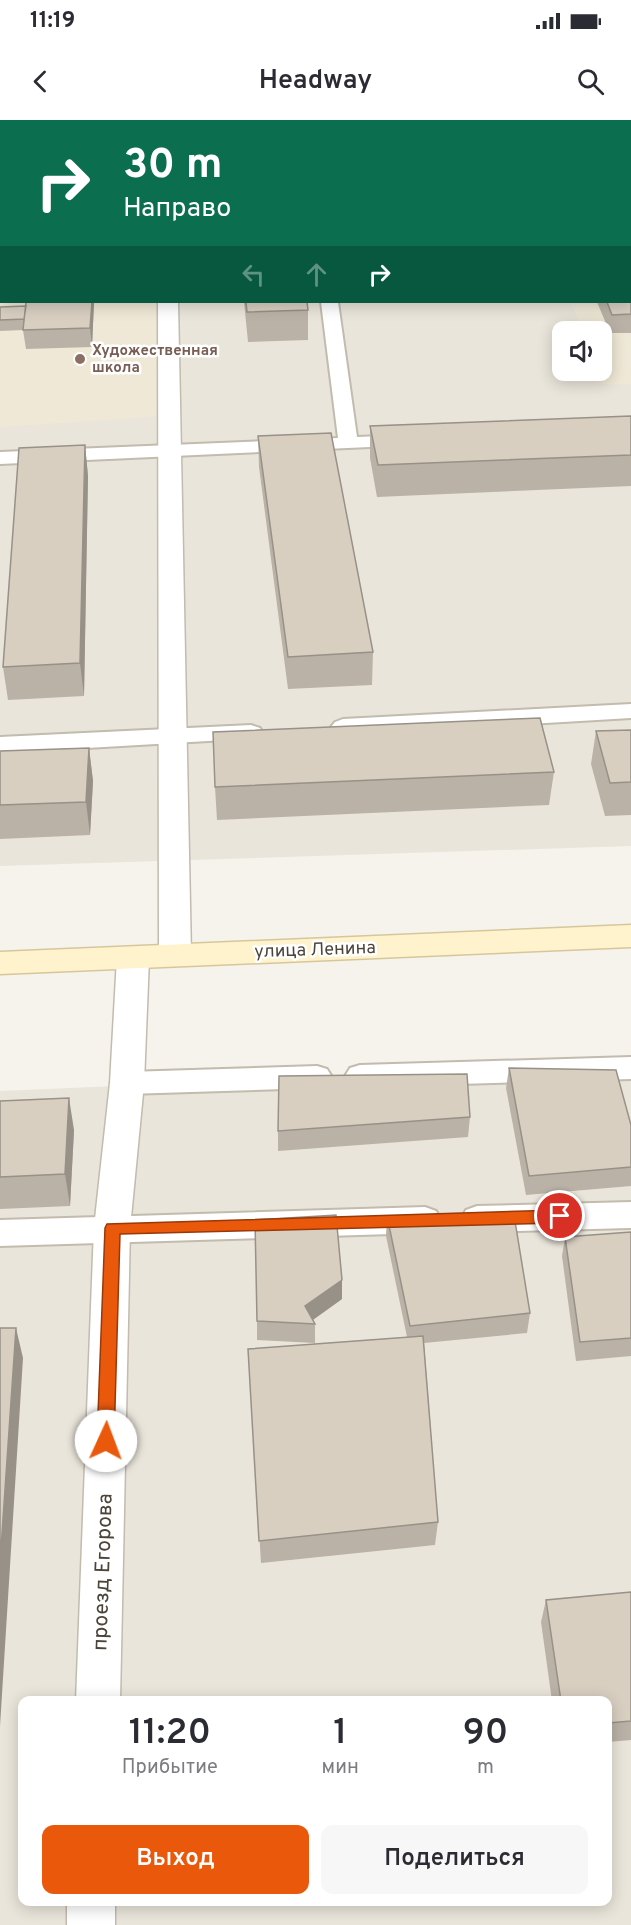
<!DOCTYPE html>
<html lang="ru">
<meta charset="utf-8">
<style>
body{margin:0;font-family:Overpass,sans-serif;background:#f7f7f7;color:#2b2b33;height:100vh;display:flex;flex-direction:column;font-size:22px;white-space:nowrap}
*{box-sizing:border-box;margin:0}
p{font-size:20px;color:#7c7c81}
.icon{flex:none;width:33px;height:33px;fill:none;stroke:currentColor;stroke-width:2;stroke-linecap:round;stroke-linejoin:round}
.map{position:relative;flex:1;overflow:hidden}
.details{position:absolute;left:18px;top:1576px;width:594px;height:210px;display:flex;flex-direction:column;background:#fff;border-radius:12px;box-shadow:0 3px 15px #0003}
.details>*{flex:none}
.banner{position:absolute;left:0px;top:0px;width:632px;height:183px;box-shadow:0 3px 15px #0003;background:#0b6e4f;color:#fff;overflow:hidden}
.controls{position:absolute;left:552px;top:201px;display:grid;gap:12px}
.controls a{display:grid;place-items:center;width:60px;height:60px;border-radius:12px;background:#fff;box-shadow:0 3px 15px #0003;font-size:30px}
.pin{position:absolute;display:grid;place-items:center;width:51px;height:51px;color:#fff;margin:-26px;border:3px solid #fff;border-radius:50%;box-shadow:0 2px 6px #0007}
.me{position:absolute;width:66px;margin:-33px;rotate:2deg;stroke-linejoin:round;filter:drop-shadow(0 0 4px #0008)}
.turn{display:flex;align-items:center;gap:21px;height:126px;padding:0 24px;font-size:27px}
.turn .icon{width:78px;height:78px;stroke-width:2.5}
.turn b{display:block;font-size:42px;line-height:51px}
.lanes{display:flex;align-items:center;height:57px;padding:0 24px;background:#0003;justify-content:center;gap:30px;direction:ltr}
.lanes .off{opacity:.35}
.eta{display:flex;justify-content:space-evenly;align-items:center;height:102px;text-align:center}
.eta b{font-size:36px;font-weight:600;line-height:42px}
.primary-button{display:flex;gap:12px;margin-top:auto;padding:12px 24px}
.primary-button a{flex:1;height:69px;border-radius:12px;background:#ea580c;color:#fff;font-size:24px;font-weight:600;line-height:69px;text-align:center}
.primary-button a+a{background:#f7f7f7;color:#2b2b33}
.status{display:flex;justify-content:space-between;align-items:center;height:42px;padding:0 30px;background:#fff;direction:ltr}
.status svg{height:16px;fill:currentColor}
header{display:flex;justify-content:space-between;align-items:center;height:78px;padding:0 24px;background:#fff;font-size:27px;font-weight:600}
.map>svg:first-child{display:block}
.residential{fill:#eae5da;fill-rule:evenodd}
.education{fill:#efe8d6}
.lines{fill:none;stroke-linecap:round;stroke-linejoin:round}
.lane-casing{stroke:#c2bbae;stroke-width:4}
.street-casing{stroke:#c2bbae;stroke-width:3}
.secondary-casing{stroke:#d6c79b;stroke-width:3}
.lane{fill:#fff;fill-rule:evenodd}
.street{fill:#fff;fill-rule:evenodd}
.secondary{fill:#fff3cd;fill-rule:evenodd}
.wall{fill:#bab2a6}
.shaded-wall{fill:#979187}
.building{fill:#d8cfc1;stroke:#979187;stroke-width:1.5}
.route{fill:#ea580c;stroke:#983908;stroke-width:1.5}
.education-dot{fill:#8d6e63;stroke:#fff;stroke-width:2}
.labels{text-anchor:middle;stroke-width:5;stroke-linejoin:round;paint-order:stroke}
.far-education-label{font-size:15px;font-weight:bold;fill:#785e54;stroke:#fff;text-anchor:start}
.street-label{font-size:18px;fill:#4b4439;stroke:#fff}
.near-street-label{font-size:21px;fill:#4b4439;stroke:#fff}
</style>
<div class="status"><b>11:19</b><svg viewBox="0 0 49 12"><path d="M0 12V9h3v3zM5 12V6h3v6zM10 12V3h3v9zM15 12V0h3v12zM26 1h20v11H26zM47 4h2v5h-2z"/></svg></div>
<header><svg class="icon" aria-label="back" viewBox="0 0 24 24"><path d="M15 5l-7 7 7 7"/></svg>Headway<svg class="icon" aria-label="search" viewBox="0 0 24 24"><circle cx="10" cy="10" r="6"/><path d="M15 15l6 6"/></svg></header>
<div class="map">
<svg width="631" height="1805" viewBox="0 0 631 1805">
<rect width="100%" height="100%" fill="#f6f3ec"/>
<path class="residential" d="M0,0H631V726L0,746ZM2,2H630V182H2ZM562,212H602V250H562Z
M631,944V1805H0V971ZM22,1581H608V1782H22Z"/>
<path class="education" d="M434,0H631V85L630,2Z
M0,123L2,182H160L162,296L0,307Z
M630,144L631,264H603L598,251L602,250V212L582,211L571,182H630Z"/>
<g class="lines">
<g class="lane-casing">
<path id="lane" d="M297,0H311V2H297Z
M0,26H2V36H0Z
M0,108H2V118H0Z
M321,182H338L357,317L407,315L414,317L417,321L414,325L0,344V332L338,318Z
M631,584V598L343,615L335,612L331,607L335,602L343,599Z
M251,605L260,608L263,613L260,618L0,633V617Z
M631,937V959L360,967L350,964L345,956L350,948L360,945Z
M317,946L327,949L332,957L327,965L317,968L127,974L117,971L112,963L117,955L127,952Z
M631,1082V1108L477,1112L466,1108L461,1099L466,1090L477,1086Z
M425,1087L436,1091L441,1100L436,1109L425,1113L0,1126V1100Z"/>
</g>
<g class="street-casing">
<path id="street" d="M112,0H130L131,2H113Z
M630,110H631V122H630Z
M158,182H178L191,835L186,843L175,846L164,843L159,835Z
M133,827L144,830L149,838L144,963L130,1108L120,1581H76L94,1108L110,963L117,838L122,830Z
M67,1782H115V1805H67Z"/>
</g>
<g class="secondary-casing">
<path id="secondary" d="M631,805V827L0,854V832Z"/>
</g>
<use href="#lane" class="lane"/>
<use href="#street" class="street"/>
<use href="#secondary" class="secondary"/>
</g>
<path class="wall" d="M0,35H2V93H0Z
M631,142V213H610L597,182H630Z
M26,182H94L92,227L26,229L23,210L0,211V187L26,186Z
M244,182H307L308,190V220L248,222Z
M631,296V366L377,377L370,338V306Z
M258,316L373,532L372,565L288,569L259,347Z
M85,325L88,356L84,576L8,580L3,547Z
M631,610V695L605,696L591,644L596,611Z
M89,628L93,661L90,715L0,719V631Z
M554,652L549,685L217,700L215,667Z
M509,948L631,1005V1066L526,1075L506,968Z
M0,981L74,1010L70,1086L0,1089Z
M470,997L468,1017L278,1031V1011Z
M387,1096L530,1193L527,1213L424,1223L438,1402L435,1425L261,1443L248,1229L407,1217L386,1116Z
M631,1112V1236L576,1241L562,1136L565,1117Z
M342,1179L313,1200L315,1204V1223L257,1220V1201Z
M631,1472V1620L608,1622V1581H552L541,1502L546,1480Z"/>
<path class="shaded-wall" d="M92,182H94L92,227L90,208Z
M85,325L88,356L84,576L80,543Z
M89,628L93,661L90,715L86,682Z
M69,978L74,1010L70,1086L65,1054Z
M342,1160V1179L307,1204L305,1186Z
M16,1208L23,1238L0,1606V1443Z"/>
<path class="building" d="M0,35H2V67H0Z
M630,142H631V194L612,195L607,182H630Z
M26,182H92L90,208L23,210Z
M246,182H307L308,190L247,192Z
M26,186L24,199L0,200V187Z
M631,296V335L378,345L370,306Z
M331,313L373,532L288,537L258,316Z
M85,325L80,543L3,547L19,328Z
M540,598L554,652L215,667L213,612Z
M631,610V662L610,663L596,611Z
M89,628L86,682L0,685V631Z
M509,948L616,950L631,1005V1047L529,1056Z
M467,954L470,997L278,1011L279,956Z
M69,978L65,1054L0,1057V981Z
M336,1095L342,1160L305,1186L315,1204L257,1201L255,1100Z
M514,1095L530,1193L410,1206L387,1096Z
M631,1112V1218L580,1222L565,1117Z
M0,1208H16L0,1443Z
M423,1216L438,1402L259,1421L248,1229Z
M631,1472V1601L608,1603V1581H561L546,1480Z"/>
<path class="route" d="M560,1090L566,1092L568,1096L566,1101L560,1103L120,1114L114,1321L112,1326L106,1328L100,1326L97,1321L105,1108L107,1104Z"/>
<circle class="education-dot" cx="80" cy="239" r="6"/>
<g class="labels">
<g class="far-education-label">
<text x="92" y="235">Художественная<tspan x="92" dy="17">школа</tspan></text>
</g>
<g class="street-label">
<text transform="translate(315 829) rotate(-2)" y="6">улица Ленина</text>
</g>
<g class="near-street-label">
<text transform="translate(102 1452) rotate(-88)" y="7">проезд Егорова</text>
</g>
</g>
</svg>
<div class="controls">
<a><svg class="icon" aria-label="sound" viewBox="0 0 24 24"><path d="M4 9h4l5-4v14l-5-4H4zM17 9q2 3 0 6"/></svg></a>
</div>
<div class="pin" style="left:560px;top:1096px;background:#d93025"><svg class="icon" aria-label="arrive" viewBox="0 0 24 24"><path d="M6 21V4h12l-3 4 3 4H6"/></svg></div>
<svg class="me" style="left:106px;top:1321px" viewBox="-20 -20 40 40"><circle r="19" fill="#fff"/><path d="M0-13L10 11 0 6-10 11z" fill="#ea580c"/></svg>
<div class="banner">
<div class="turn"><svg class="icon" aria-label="right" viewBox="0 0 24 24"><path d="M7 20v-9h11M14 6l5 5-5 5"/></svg><div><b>30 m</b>Направо</div></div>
<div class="lanes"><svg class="icon off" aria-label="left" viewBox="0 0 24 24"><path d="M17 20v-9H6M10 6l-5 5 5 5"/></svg><svg class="icon off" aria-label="ahead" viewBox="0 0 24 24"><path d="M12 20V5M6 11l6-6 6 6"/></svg><svg class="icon" aria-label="right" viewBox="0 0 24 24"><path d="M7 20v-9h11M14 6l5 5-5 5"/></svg></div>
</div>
<section class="details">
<div class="eta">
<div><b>11:20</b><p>Прибытие</p></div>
<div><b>1</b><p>мин</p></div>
<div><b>90</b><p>m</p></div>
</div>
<div class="primary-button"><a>Выход</a><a>Поделиться</a></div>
</section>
</div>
